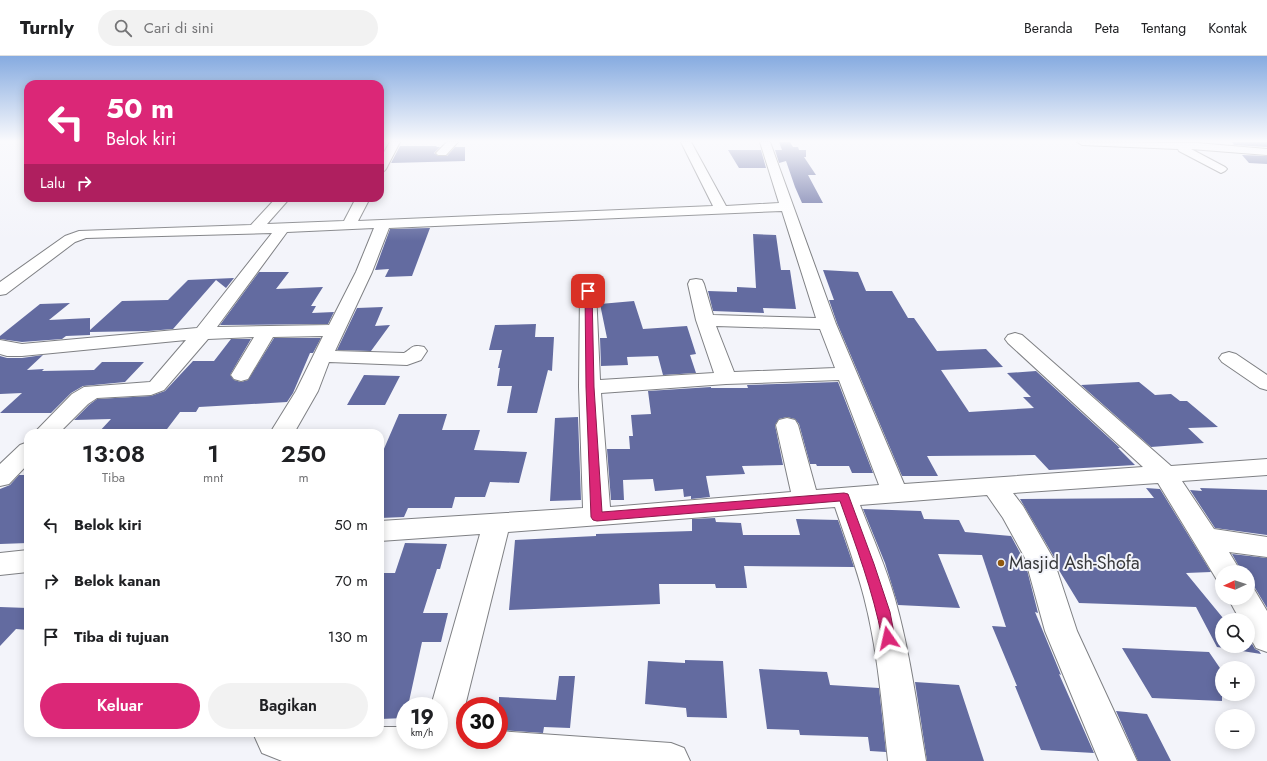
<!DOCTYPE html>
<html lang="id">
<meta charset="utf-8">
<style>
body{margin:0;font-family:Jost,sans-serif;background:#f2f2f2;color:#202124;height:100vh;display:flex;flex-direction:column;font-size:15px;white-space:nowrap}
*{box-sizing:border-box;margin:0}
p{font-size:13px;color:#757577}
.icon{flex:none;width:22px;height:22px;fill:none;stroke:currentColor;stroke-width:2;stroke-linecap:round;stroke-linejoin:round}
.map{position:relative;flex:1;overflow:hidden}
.sheet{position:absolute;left:24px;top:373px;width:360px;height:308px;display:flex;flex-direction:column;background:#fff;border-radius:12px;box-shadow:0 2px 10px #0003}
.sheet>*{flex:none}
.guide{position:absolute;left:24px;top:24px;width:360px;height:122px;border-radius:12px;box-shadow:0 2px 10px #0003;background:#db2777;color:#fff;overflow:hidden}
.needle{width:26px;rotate:267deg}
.fabs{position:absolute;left:1215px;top:509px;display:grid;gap:8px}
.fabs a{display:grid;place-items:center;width:40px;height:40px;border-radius:50%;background:#fff;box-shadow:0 2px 10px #0003;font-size:20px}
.speed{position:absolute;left:396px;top:641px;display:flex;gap:8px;font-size:20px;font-weight:700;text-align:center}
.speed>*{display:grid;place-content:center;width:52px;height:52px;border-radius:50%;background:#fff;box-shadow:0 2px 10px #0003;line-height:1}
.speed small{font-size:10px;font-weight:400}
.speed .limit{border:6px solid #d22;background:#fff;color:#111}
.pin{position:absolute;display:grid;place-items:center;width:34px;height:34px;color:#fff;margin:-17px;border-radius:8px;box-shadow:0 2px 6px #0006}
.me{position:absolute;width:44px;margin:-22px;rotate:349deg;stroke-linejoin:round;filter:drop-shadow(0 0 3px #0008)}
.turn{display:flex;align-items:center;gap:14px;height:84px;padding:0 16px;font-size:18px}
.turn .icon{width:52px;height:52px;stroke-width:2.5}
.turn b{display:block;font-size:28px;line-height:34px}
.then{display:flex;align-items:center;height:38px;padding:0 16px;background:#0003;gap:8px;font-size:15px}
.eta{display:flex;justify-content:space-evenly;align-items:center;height:68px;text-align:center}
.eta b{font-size:24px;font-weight:600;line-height:28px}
.button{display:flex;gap:8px;margin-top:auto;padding:8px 16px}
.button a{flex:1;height:46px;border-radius:24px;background:#db2777;color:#fff;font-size:16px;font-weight:600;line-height:46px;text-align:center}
.button a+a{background:#f2f2f2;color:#202124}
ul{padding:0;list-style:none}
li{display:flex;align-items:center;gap:12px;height:56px;padding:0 16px}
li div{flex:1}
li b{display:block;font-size:15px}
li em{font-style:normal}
header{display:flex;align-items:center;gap:24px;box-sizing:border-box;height:56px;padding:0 20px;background:#fff;border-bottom:1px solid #e0e0e0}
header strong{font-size:19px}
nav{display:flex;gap:22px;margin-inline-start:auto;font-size:14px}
.search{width:280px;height:36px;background:#f2f2f2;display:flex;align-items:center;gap:10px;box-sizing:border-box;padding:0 14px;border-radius:22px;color:#757577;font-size:15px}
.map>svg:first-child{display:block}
.building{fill:#636ba0}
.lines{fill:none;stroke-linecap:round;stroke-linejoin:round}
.minor-casing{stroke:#7f8084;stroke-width:2}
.minor{fill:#fff;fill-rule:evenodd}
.route{fill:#db2777;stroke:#8e194d}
.poi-dot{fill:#90590f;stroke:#f3f4fa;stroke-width:1.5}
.labels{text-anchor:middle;stroke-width:4;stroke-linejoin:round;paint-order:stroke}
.near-poi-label{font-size:18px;fill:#38393b;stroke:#f3f4fa;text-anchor:start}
</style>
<header>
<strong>Turnly</strong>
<div class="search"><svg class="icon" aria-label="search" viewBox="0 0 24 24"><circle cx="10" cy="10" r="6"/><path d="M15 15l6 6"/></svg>Cari di sini</div>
<nav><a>Beranda</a><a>Peta</a><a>Tentang</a><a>Kontak</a></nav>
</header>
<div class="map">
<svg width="1267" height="705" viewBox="0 0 1267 705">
<rect width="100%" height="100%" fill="#f3f4fa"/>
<path class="building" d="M779,86H790L793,91H798L799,94H806V101H804L816,119H808L823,147H802L795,131L786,105L779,107L775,94H782Z
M1232,86H1267V91L1234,89Z
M400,90H437L436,91H440L434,97L438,100H447L455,91H465V105L391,107Z
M728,94H761L766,112H739Z
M1242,99L1267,100V108L1249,107Z
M430,172L412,220L385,221L389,213L375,214L390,173Z
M753,178L776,179L781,214H790L796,253L763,252L764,257L713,255L708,235L737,236V231L756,232Z
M823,214L858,216L866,235H892L908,262H914L937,295L986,293L1003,311L941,314L969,356L1034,352L1023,341H1031L1007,317L1036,315L1120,392H1118L1135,409L1049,414L1035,399L927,400L938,420H902L837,267L829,244H834Z
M259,216H289L276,233L323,231L311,250H316L312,257L334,256L328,268L220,269Z
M234,222L226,232L216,224L173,273L148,275L90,276V279L66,280L62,283L22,286L0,283V280L40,248L70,247L49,264L90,262V274L122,245L168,244L188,224Z
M634,245L643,273L687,270L696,298L690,299L696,317L663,319L658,300L627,301L628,309L601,310L600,282H607L600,248Z
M383,251L375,270L390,269L371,295L337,294L357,252Z
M536,268L535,281H554L552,315L548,314L537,357H507L512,330H497L500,312H498L502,294H489L495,269Z
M274,282H321L313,297H310L293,337L287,346L199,351L196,356H180L164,377H98L111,363L74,364L89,349L97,343L151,340L165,335L193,305H214L231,283H251L230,319L234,324L241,326L248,324Z
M43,299L27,314L44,313L42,315L94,314L102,306H144L125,326L83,330L71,337L51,357H0L22,337L0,338V300L7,302H22Z
M364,319L400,320L385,349H347Z
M838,326L873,417H852L849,410H817L816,408H810L799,368L795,363L787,361L779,363L775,369L783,409L742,410L745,418L706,420L710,441L691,443V440L684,441L683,433L655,435L653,423L623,424L624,444H611L607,393H630L629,380H633L631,359L651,358L648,335L711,331V332H748L747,329Z
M1139,326L1155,339L1171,338L1180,345H1187L1218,371L1188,372L1204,387L1151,391L1081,329Z
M399,358H447L442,374H480L474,394L527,396L519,427L490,426L485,441H455L452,452H408L404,461L380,462V402Z
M578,361L581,444L550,445L555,362Z
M19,419H28V487L0,488V433L10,429Z
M1146,432L1160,433L1211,516L1186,517L1223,562L1235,564H1222V590H1248V581L1255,593L1259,595L1261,598L1217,591L1196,551L1079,547L1057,511L1054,501L1020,443L1154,442Z
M1200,432L1267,434V479L1215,472L1190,434L1202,435Z
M863,453L921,455L924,463L959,464L965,476L1011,480L1025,506L1038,557L1035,556L1061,619L1059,618L1094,697L1041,694L1015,630H1017L992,570L1006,571L982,499L938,498L960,552L898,549L885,507Z
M715,462L716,466L741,467L743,479H800L796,463L838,464L854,511L744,510L747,532H716L715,528H659L660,548L509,554L515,484L596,480V478L692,475V463Z
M405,487L447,488L440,513H437L423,557H448L441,586H422L408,650H405V662L380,663V517H395Z
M1232,498L1267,502V552L1255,532L1248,531V516H1242Z
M0,551L28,552V574L16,573L0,590Z
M1122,592L1209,596L1222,615V645L1152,642Z
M685,604L723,605L727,662L687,661L686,652L645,648L648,605L685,607Z
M759,613L827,616L830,629L879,632L886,696L870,695L868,681L800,679L799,674L767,673Z
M559,620H575L570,672L544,671L543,677L499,674V641L556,644Z
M915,626L959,629L984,705H927Z
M1116,655L1147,658L1171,705H1138Z"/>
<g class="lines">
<g class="minor-casing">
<path id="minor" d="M390,86H400L386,113L384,115L380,117V103Z
M447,86H458L446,99H438L436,97Z
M681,86H691L726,150L779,147L760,86H770L836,268L904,428L1143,411L1008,287L1005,283L1008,279L1015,277L1022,279L1171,410L1267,403V419L1182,425L1214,473L1267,481V501L1229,496L1241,516H1222V526L1217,524L1158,427L1013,437L1023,450L1053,502L1077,575L1137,705H1099L1045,575L1025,502L1003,462L987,439L860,449C872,480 886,511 895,543C910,596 917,651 926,705H888C882,650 878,595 864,541C856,510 845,481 835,451L508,476L465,650L461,672H465V684H499V675L671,687L684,692L690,705H282L262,697L253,677H380V671H405V684H439V650H431L480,478L380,485V465L583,452L579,331L580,235L582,231L588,230L594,231L596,235L600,324L714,317L696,264L688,228L690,224L696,223L702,224L704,228L713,259L816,262L782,155L389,172L372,216L335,295L404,297C413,292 411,288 424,291L427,295L421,304L407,309L329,306L318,335L294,377H270L296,335L323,280L273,281L248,323L241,325L234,323L231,319L254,281L208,283L164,334L151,339L97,342L88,348L59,377H34L72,338L84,331L150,326L186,284L22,300H7L0,298V284L22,288L197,272L272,177L86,182L75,186L6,238L0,239V226L65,180L79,175L251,169L276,142H290L267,168L344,165L356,142H370L358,165L713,150ZM374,172L356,216L329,269L217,271L287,176ZM716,270L820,273L835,312L734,316ZM839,324L879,429L816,434L798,369L795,364L787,362L779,364L776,369L791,436L610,451L601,337L726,328Z
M1077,86L1197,87L1267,93V99L1191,93L1225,111L1227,113L1225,115L1221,117L1179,95L1178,93L1082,89Z
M1229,296L1236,298L1267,319V334L1260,332L1222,306L1219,302L1222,298Z
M28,386V408L9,428L0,430V408L20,389Z
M28,494V516L0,519V497Z
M1248,532L1254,533L1267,555V596L1256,592L1248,578V564H1240L1228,542H1248Z"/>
</g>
<use href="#minor" class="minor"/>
</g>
<linearGradient id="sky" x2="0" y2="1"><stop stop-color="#86abe0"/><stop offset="0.46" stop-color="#fafafd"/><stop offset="1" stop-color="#fafafd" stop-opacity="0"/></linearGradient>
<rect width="1267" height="185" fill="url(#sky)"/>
<path class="route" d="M588,233L592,235L594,331L602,456L844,437L848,438L874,508L890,556L895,582L893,586L888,588L884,586L882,582C873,535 856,490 840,445L597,465L593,464L591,461L586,331L585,235Z"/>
<circle class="poi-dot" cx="1001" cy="507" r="4"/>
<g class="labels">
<g class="near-poi-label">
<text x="1009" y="513">Masjid Ash-Shofa</text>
</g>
</g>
</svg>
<div class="fabs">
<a><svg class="needle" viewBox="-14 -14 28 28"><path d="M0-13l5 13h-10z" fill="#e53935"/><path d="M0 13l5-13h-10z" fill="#757577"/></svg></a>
<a><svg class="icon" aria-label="search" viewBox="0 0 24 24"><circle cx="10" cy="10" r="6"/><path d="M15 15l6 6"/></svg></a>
<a>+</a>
<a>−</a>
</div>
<div class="speed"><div>19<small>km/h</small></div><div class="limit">30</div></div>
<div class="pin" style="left:588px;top:235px;background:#d93025"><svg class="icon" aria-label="arrive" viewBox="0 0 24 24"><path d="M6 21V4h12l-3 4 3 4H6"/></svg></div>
<svg class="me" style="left:888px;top:582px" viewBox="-20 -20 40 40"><path d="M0-17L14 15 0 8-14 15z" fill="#db2777" stroke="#fff" stroke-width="4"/></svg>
<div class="guide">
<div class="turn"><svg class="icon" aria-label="left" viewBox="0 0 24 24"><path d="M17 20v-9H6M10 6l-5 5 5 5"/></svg><div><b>50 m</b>Belok kiri</div></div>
<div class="then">Lalu<svg class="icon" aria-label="right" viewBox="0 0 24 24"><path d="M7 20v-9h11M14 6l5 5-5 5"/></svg></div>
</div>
<section class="sheet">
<div class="eta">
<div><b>13:08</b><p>Tiba</p></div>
<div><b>1</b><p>mnt</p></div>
<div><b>250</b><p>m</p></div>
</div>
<ul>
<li><svg class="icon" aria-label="left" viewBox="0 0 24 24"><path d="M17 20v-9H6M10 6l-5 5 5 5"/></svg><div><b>Belok kiri</b></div><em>50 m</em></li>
<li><svg class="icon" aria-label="right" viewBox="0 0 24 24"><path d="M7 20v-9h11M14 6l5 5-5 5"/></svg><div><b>Belok kanan</b></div><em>70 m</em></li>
<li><svg class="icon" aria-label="arrive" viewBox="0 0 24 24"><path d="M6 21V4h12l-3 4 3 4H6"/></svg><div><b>Tiba di tujuan</b></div><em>130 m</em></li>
</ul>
<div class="button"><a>Keluar</a><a>Bagikan</a></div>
</section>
</div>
